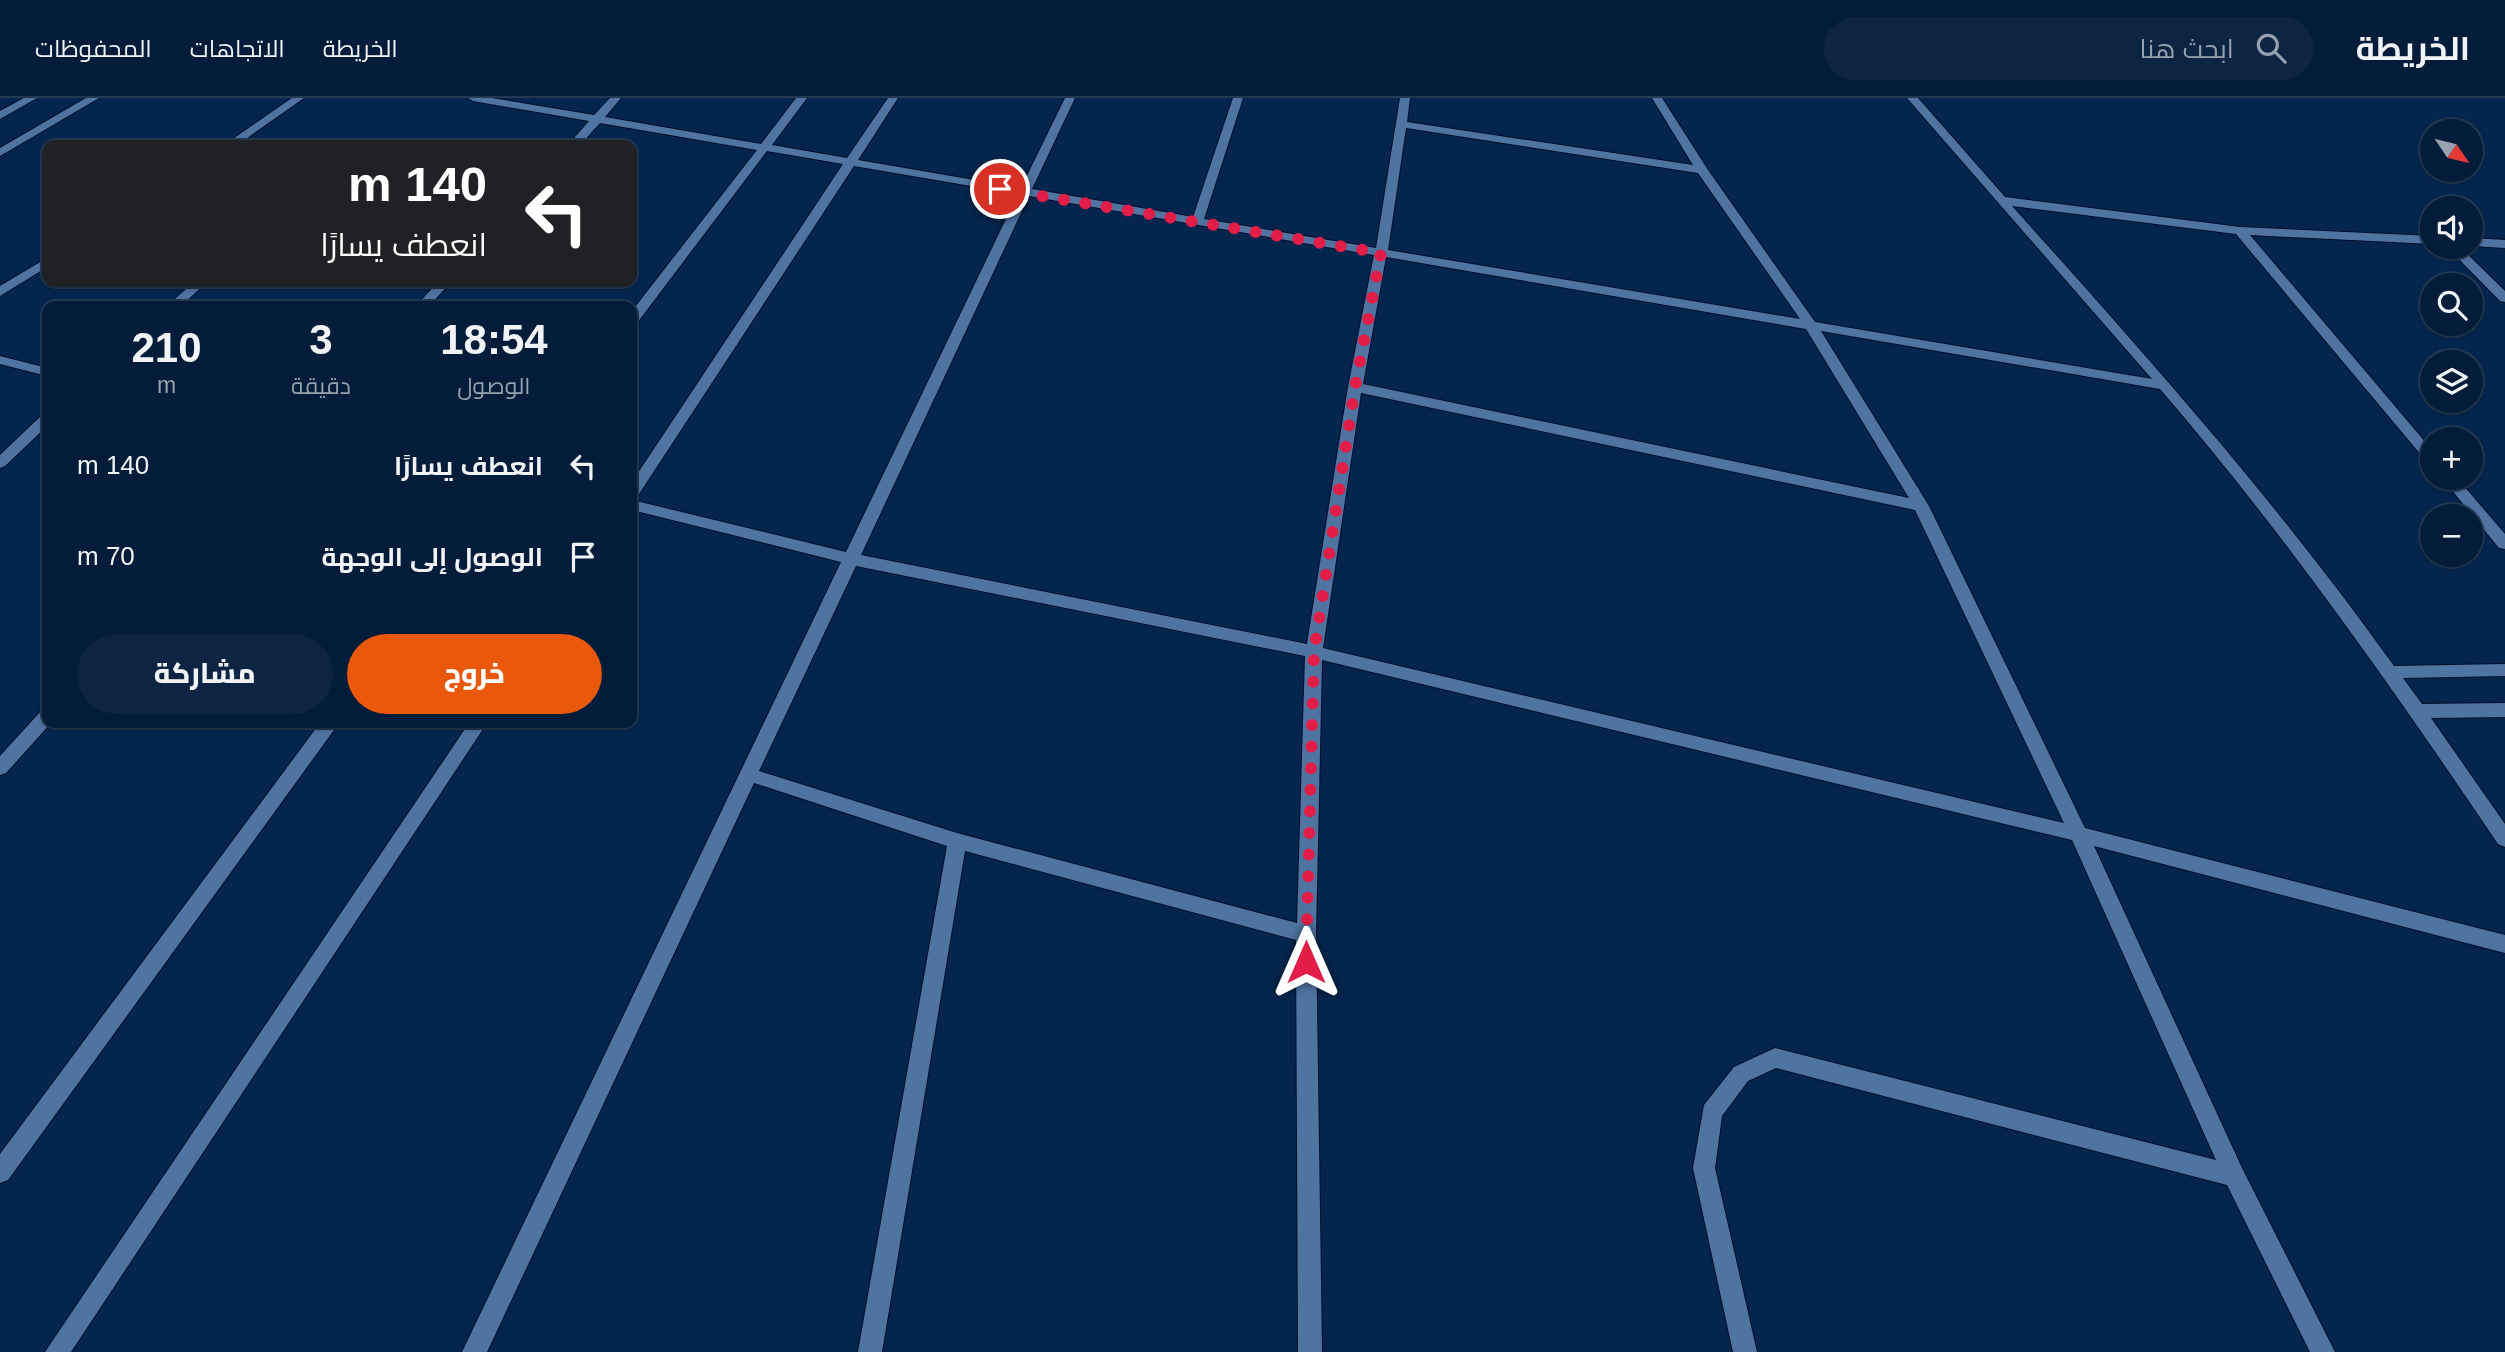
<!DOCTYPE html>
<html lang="ar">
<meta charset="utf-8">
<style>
body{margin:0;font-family:Arial,Cairo,sans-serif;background:#0d2542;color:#f1f3f6;direction:rtl;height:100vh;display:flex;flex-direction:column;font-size:26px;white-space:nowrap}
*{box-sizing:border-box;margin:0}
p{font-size:23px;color:#97a1af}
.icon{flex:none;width:38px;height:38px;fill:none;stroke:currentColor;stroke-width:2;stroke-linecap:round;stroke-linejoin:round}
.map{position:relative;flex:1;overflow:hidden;direction:ltr}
.side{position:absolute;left:42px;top:203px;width:595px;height:427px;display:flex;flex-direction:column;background:#031c3a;border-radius:14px;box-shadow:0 2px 5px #0004,0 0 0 2px #243a54;direction:rtl}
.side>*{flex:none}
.top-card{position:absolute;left:42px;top:42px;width:595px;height:147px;border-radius:14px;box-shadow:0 2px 5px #0004,0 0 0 2px #243a54;direction:rtl;background:#202124;color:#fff;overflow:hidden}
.needle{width:46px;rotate:125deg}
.buttons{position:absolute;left:2420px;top:21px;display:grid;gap:14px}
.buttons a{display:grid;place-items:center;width:63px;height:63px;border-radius:50%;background:#031c3a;box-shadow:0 2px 5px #0004,0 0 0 2px #243a54;font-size:35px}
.pin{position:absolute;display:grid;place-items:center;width:60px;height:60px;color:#fff;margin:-30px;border:4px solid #fff;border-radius:50%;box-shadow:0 2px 7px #0007}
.me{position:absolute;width:77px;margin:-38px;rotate:0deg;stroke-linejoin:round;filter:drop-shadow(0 0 5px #0008)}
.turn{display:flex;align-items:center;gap:24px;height:147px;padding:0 35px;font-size:32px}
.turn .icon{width:91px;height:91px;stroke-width:2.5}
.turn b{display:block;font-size:49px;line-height:60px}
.eta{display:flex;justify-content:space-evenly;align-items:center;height:119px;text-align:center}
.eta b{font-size:42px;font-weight:800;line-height:49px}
.cta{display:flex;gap:14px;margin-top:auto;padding:14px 35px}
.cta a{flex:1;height:80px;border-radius:42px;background:#ea580c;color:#fff;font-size:28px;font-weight:800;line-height:80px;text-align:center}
.cta a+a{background:#0d2542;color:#f1f3f6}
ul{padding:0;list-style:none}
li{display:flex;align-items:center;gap:21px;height:91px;padding:0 35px}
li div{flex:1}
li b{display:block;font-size:26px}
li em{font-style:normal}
header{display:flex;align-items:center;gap:42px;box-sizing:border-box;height:98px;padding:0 35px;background:#031c3a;border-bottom:2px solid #243a54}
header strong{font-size:33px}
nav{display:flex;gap:38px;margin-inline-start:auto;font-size:24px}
.search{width:490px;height:63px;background:#0d2542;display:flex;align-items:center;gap:18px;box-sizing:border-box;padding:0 24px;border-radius:38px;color:#97a1af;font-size:26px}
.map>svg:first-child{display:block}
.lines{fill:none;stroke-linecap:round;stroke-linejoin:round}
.street-casing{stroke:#000e2b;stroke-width:2}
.street{fill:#5074a2;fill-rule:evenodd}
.route{stroke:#e11d48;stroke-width:12;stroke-dasharray:0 21.6}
</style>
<header>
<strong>الخريطة</strong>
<div class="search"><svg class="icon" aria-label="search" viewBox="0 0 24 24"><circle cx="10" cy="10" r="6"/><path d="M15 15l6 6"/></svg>ابحث هنا</div>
<nav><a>الخريطة</a><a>الاتجاهات</a><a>المحفوظات</a></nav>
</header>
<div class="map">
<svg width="2505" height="1254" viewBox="0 0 2505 1254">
<rect width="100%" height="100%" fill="#04264e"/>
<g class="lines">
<g class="street-casing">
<path id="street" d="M24,0H37L0,21V13Z
M86,0H99L0,58V50Z
M292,0H304L237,47H224Z
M468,0H492L594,17L610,0H621L605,19L761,46L796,0H807L772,47L847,60L888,0H898L858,62L1021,90L1065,0H1075L1032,91L1193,119L1233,0H1243L1204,121L1376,150L1400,0H1410L1407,24L1693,67L1652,0H1662L1708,72L1815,224L2152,281L1907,0H1918L2005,99L2240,129L2432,138V146L2250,137L2432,352V366L2427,364L2236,136L2012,108C2146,257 2277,404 2394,568L2505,566V578L2403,580L2422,606L2505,605V619L2431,620L2505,726V749L2498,746C2392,589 2284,435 2160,291L1821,233L1929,408L2085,730L2505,837V855L2094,748L2242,1070L2335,1254H2310L2227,1087L1776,970L1748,983L1722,1018L1715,1070L1757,1254H1733L1693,1070L1704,1007L1734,969L1775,950L2216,1062L2072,742L1322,562L1316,836L1322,1254H1298L1296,842L965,753L882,1254H858L947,748L754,685L487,1254H462L841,464L632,412V402L846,454L1018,96L854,68L637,399L632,400V384L843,66L767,53L637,225L632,226V213L757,52L600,25L580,47H568L589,23L473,3ZM1406,30L1698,75L1800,221L1388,152ZM1029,98L1374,157L1348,289L1307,546L861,457ZM1386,159L1806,231L1909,400L1363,286ZM1361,295L1915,412L2064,725L1323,550ZM856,468L1305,558L1297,825L957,735L759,673Z
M2471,140L2505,142V150L2471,148Z
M2447,149H2460L2505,193V204L2500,203Z
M47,160V169L0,198V188Z
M194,184H207L181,208H167Z
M438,184H451L429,208H416Z
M0,258L47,270V278L0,266Z
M47,316V328L5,368L0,370V357L42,317Z
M2442,380H2457L2505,436V451L2499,450Z
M47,611V625H51L6,675L0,677V658L41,613Z
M320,625H339L8,1082L0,1085V1056Z
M469,625H487L71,1254H45Z"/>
</g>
<use href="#street" class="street"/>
</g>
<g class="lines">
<path class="route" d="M1000,91L1381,155L1355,289L1314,554L1306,864"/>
</g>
</svg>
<div class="buttons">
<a><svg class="needle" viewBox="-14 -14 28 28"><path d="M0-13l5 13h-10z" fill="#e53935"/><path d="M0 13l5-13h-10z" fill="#97a1af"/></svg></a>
<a><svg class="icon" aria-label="sound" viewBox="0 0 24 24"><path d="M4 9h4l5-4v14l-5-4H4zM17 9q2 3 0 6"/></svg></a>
<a><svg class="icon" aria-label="search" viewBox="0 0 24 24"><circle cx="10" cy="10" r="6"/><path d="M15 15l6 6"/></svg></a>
<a><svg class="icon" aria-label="layers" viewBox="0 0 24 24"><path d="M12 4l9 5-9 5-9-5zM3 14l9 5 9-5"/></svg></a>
<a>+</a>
<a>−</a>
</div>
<div class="pin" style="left:1000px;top:91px;background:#d93025"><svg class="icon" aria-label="arrive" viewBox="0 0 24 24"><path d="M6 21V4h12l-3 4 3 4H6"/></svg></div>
<svg class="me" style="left:1306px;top:864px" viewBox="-20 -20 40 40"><path d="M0-17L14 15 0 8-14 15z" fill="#e11d48" stroke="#fff" stroke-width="4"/></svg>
<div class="top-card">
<div class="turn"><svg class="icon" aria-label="left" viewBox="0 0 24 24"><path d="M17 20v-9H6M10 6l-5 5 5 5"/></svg><div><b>140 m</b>انعطف يسارًا</div></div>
</div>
<section class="side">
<div class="eta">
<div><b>18:54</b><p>الوصول</p></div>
<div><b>3</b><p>دقيقة</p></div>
<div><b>210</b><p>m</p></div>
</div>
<ul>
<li><svg class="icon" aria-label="left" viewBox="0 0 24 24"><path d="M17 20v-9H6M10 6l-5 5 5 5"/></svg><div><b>انعطف يسارًا</b></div><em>140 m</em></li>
<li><svg class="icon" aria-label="arrive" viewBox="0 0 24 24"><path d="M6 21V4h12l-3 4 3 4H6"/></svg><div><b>الوصول إلى الوجهة</b></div><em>70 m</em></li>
</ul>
<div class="cta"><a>خروج</a><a>مشاركة</a></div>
</section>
</div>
